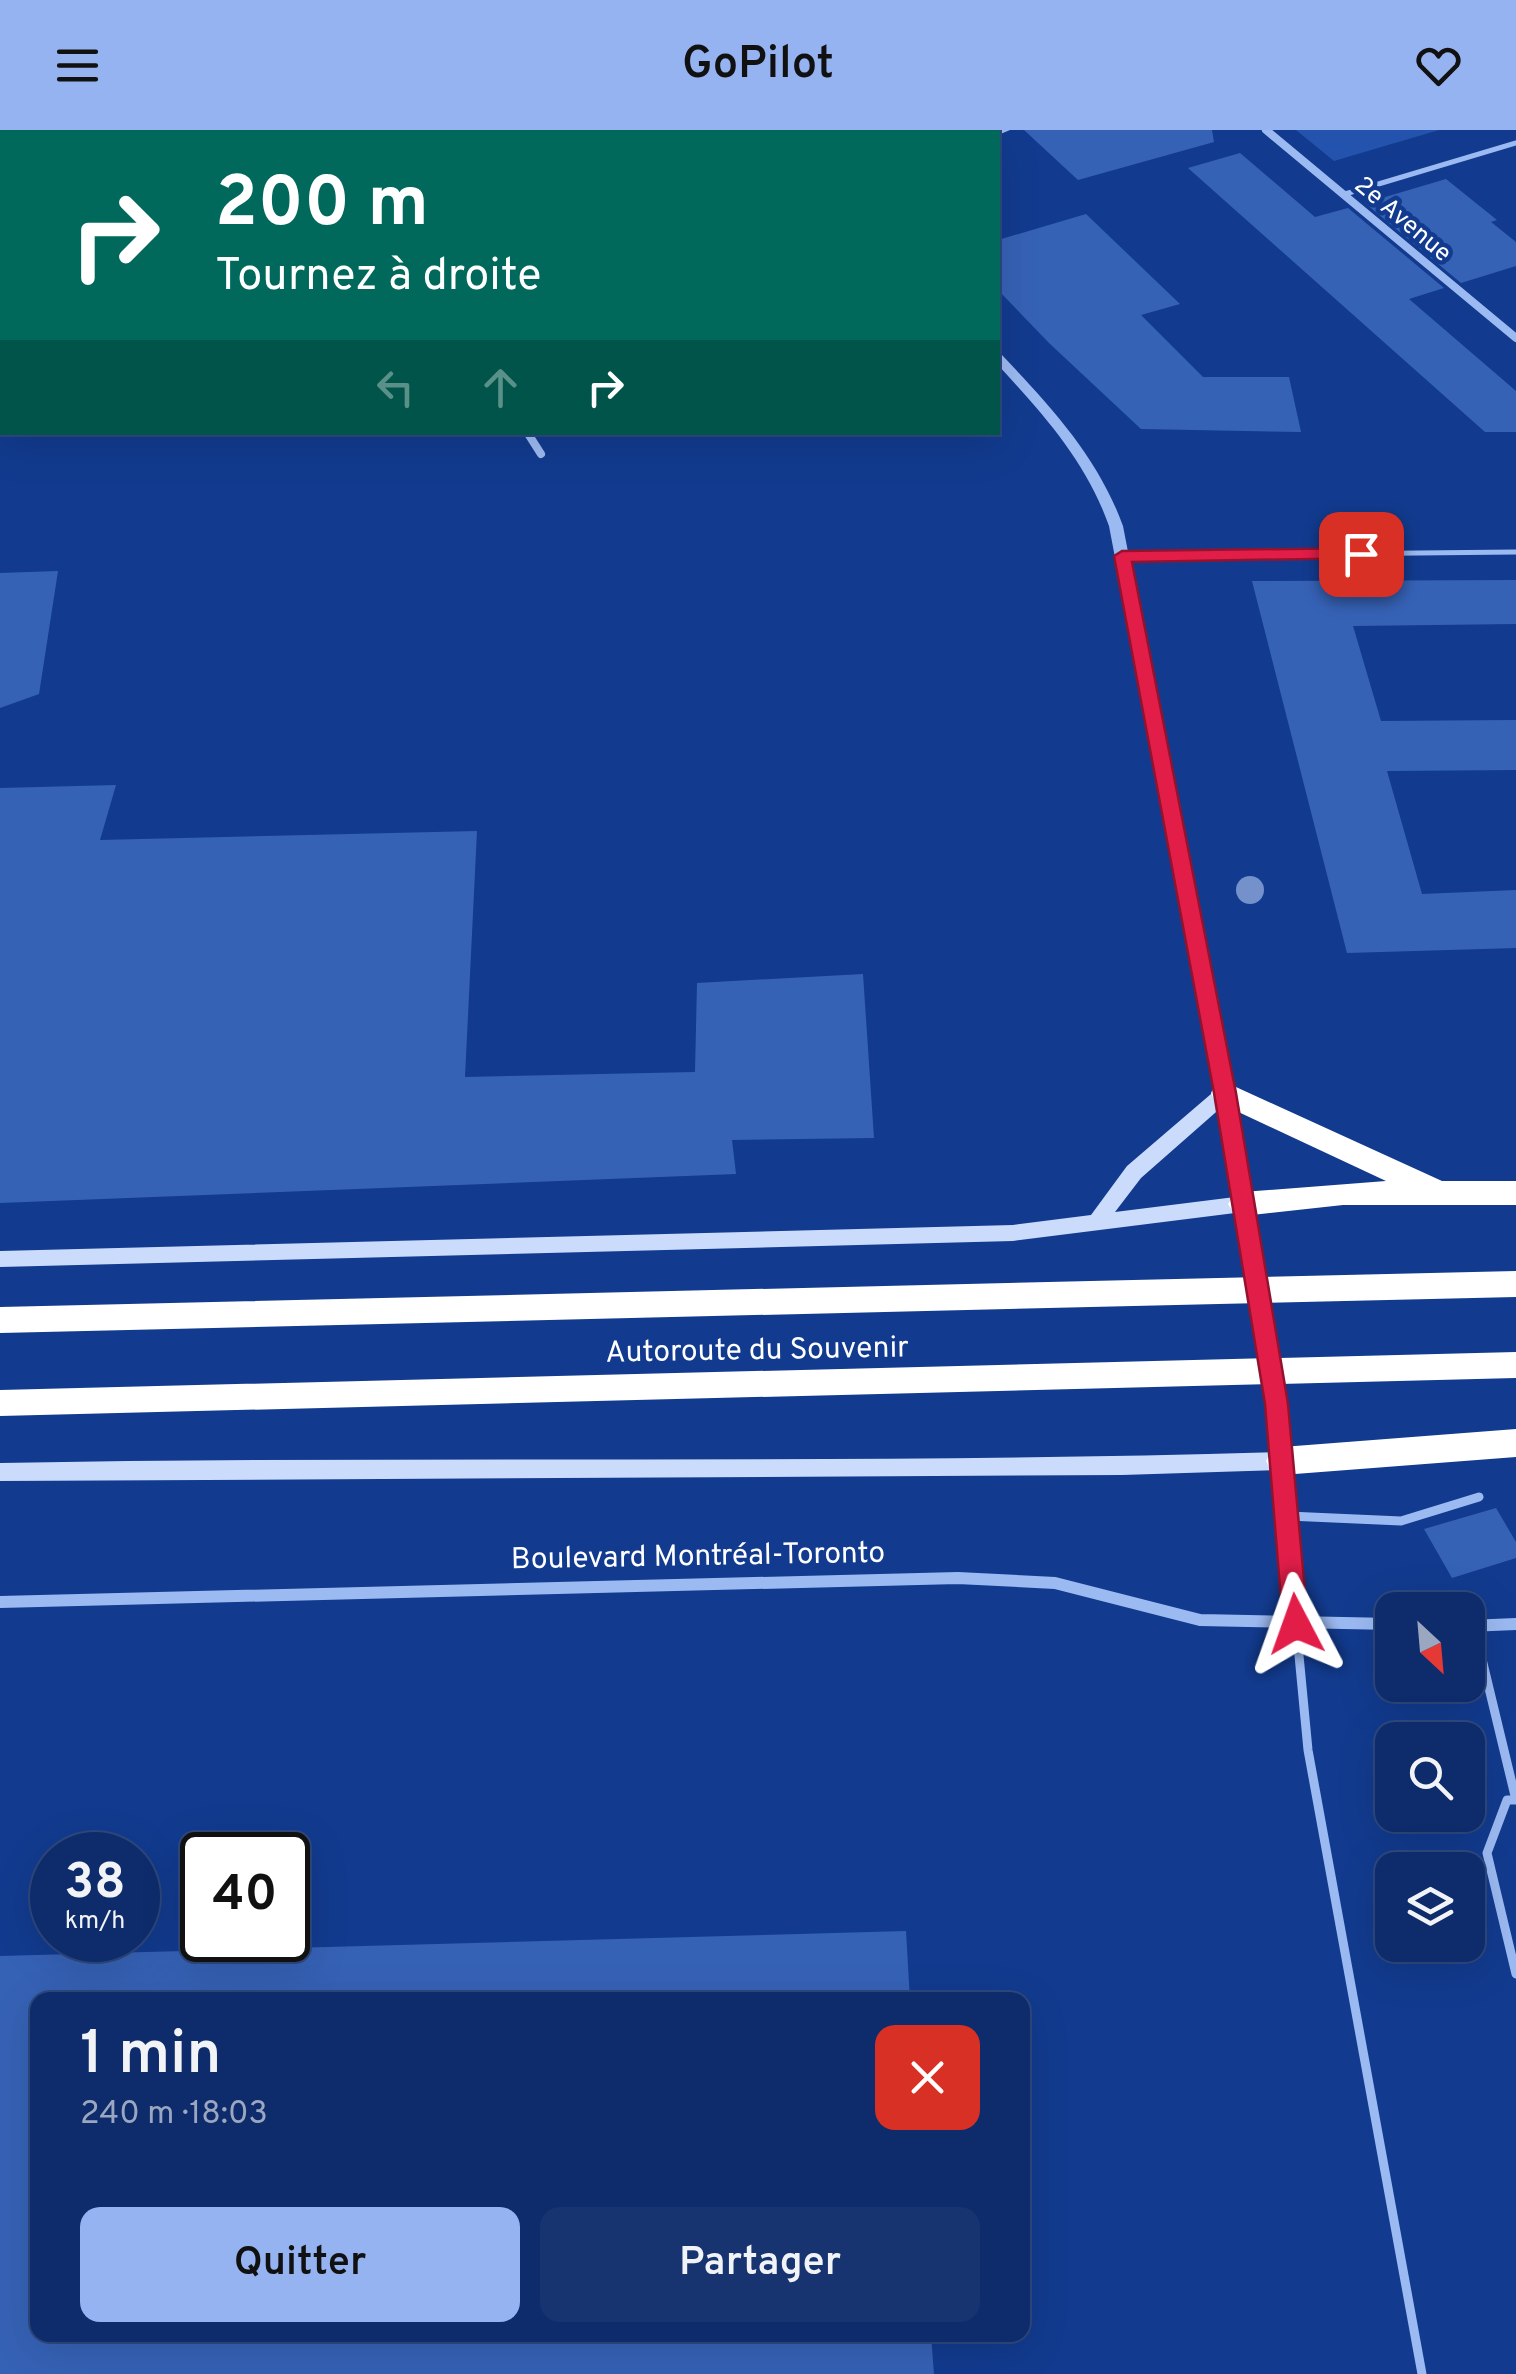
<!DOCTYPE html>
<html lang="fr">
<meta charset="utf-8">
<style>
body{margin:0;font-family:Overpass,sans-serif;background:#173471;color:#f1f3f6;height:100vh;display:flex;flex-direction:column;font-size:38px;white-space:nowrap}
*{box-sizing:border-box;margin:0}
p{font-size:32px;color:#9ba7c1}
.icon{flex:none;width:55px;height:55px;fill:none;stroke:currentColor;stroke-width:2;stroke-linecap:round;stroke-linejoin:round}
.map{position:relative;flex:1;overflow:hidden}
.panel{position:absolute;left:30px;top:1862px;width:1000px;height:350px;display:flex;flex-direction:column;background:#0e2c6b;border-radius:20px;box-shadow:0 10px 40px #0002,0 0 0 2px #2e487e}
.panel>*{flex:none}
.top-card{position:absolute;left:0px;top:0px;width:1000px;height:305px;box-shadow:0 10px 40px #0002,0 0 0 2px #2e487e;background:#00695c;color:#fff;overflow:hidden}
.needle{width:65px;rotate:154deg}
.tools{position:absolute;left:1375px;top:1462px;display:grid;gap:20px}
.tools a{display:grid;place-items:center;width:110px;height:110px;border-radius:20px;background:#0e2c6b;box-shadow:0 10px 40px #0002,0 0 0 2px #2e487e;font-size:50px}
.speed{position:absolute;left:30px;top:1702px;display:flex;gap:20px;font-size:50px;font-weight:700;text-align:center}
.speed>*{display:grid;place-content:center;width:130px;height:130px;border-radius:50%;background:#0e2c6b;box-shadow:0 10px 40px #0002,0 0 0 2px #2e487e;line-height:1}
.speed small{font-size:25px;font-weight:400}
.speed .limit{border:5px solid #111;border-radius:15px;background:#fff;color:#111}
.pin{position:absolute;display:grid;place-items:center;width:85px;height:85px;color:#fff;margin:-42px;border-radius:20px;box-shadow:0 5px 15px #0006}
.me{position:absolute;width:110px;margin:-55px;rotate:356deg;stroke-linejoin:round;filter:drop-shadow(0 0 8px #0008)}
.turn{display:flex;align-items:center;gap:35px;height:210px;padding:0 50px;font-size:45px}
.turn .icon{width:130px;height:130px;stroke-width:2.5}
.turn b{display:block;font-size:70px;line-height:85px}
.lanes{display:flex;align-items:center;height:95px;padding:0 50px;background:#0003;justify-content:center;gap:50px;direction:ltr}
.lanes .off{opacity:.35}
.round{display:grid;place-items:center;flex:none;width:105px;height:105px;border-radius:20px;background:#173471}
.headline{display:flex;align-items:center;justify-content:space-between;height:170px;padding:0 50px}
h1{font-size:60px;font-weight:600;line-height:75px}
.primary-button{display:flex;gap:20px;margin-top:auto;padding:20px 50px}
.primary-button a{flex:1;height:115px;border-radius:20px;background:#95b2f1;color:#111;font-size:40px;font-weight:600;line-height:115px;text-align:center}
.primary-button a+a{background:#173471;color:#f1f3f6}
header{display:flex;justify-content:space-between;align-items:center;height:130px;padding:0 50px;background:#95b2f1;color:#111;font-size:45px;font-weight:600}
.map>svg:first-child{display:block}
.green{fill:#2453ae}
.building{fill:#3662b6}
.lines{fill:none;stroke-linecap:round;stroke-linejoin:round}
.service-far1{stroke:#9cbaf2;stroke-width:5}
.service{stroke:#9cbaf2;stroke-width:9}
.minor-far1{stroke:#9cbaf2;stroke-width:8}
.minor{stroke:#9cbaf2;stroke-width:12}
.tertiary{fill:#9cbaf2;fill-rule:evenodd}
.secondary{fill:#cbdbfc;fill-rule:evenodd}
.motorway{fill:#fff;fill-rule:evenodd}
.tertiary-bridge{stroke:#9cbaf2;stroke-width:16}
.tree{fill:#7491cc}
.route{fill:#e11d48;stroke:#92132f;stroke-width:2.5}
.labels{text-anchor:middle;stroke-width:9;stroke-linejoin:round;paint-order:stroke}
.far-street-label{font-size:25px;fill:#fff;stroke:#123b8f}
.street-label{font-size:30px;fill:#fff;stroke:#123b8f}
</style>
<header><svg class="icon" aria-label="menu" viewBox="0 0 24 24"><path d="M4 6h16M4 12h16M4 18h16"/></svg>GoPilot<svg class="icon" aria-label="heart" viewBox="0 0 24 24"><path d="M12 20l-8-8c-3-5 5-10 8-4 3-6 11-1 8 4z"/></svg></header>
<div class="map">
<svg width="1516" height="2244" viewBox="0 0 1516 2244">
<rect width="100%" height="100%" fill="#123b8f"/>
<path class="green" d="M1296,0H1439L1334,31Z"/>
<path class="building" d="M1024,0H1212L1214,12L1078,50Z
M1240,23L1315,87L1348,78L1444,158L1409,169L1516,261V302H1485L1188,38Z
M1446,49L1497,90L1491,92L1516,112V136L1461,153L1365,73Z
M1086,84L1180,174L1141,185L1203,247H1289L1301,302L1141,299L1049,213L998,160V110Z
M58,441L39,564L0,578V443Z
M1516,450V494L1353,496L1381,591L1516,590V640L1387,641L1422,764L1516,760V818L1347,823L1252,451Z
M116,655L100,710L477,701L465,947L695,942L697,853L863,844L874,1008L732,1010L736,1044L0,1073V658Z
M1496,1378L1516,1412V1428L1452,1448L1424,1399Z
M906,1801L910,1870H38V2205H931L934,2244H0V1826Z"/>
<g class="lines">
<path class="service-far1" d="M1345,64L1516,13
M1122,426L1516,422"/>
<path class="service" d="M1288,1386L1401,1391L1479,1367
M1296,1494L1308,1620L1422,2244
M1474,1496L1516,1670
M1516,1670H1507L1487,1723L1516,1844"/>
<path class="minor-far1" d="M1266,0L1516,208
M527,302L541,324"/>
<path class="minor" d="M0,1472L958,1448L1055,1453L1200,1490L1392,1494
M1468,1496L1516,1494"/>
<path class="tertiary" d="M305,0H317L319,2H307Z
M778,0H790L792,2H780Z
M991,0H1010L998,5V2H990Z
M998,224L1002,225C1052,278 1098,327 1123,396L1233,963L1260,1124L1257,1129H1245L1242,1124L1217,963L1109,396C1086,331 1044,285 998,235Z
M1279,1280L1286,1282L1288,1288L1306,1494L1303,1500L1296,1503L1289,1500L1286,1494L1270,1288L1272,1282Z"/>
<path class="secondary" d="M1225,956L1235,963L1232,968L1141,1048L1115,1082L1243,1066L1250,1068L1253,1074L1250,1080L1243,1082L1013,1111L0,1137V1121L1013,1095L1091,1085L1127,1036L1218,958Z
M1282,1322L1290,1324L1293,1331L1290,1338L1282,1340L1122,1345L0,1351V1333C427,1325 855,1335 1282,1322Z"/>
<path class="motorway" d="M1225,952L1442,1051H1516V1075H1343L1243,1086L1233,1082L1228,1074L1233,1066L1243,1062L1386,1051L1215,971L1211,963L1215,955Z
M1516,1141V1167L0,1203V1177Z
M1516,1222V1248L0,1286V1260Z
M1516,1299V1327L1282,1345L1271,1341L1266,1331L1271,1321L1282,1317Z"/>
<path class="tertiary-bridge" d="M1251,1124L1279,1288"/>
</g>
<circle class="tree" cx="1250" cy="760" r="14"/>
<path class="route" d="M1361,418L1367,419V428L1132,432L1236,963L1288,1274L1308,1494L1305,1502L1296,1506L1287,1502L1283,1494L1265,1274L1214,963L1114,426L1122,421Z"/>
<g class="labels">
<g class="far-street-label">
<text transform="translate(1404 88) rotate(40)" y="9">2e Avenue</text>
</g>
<g class="street-label">
<text transform="translate(757 1219) rotate(-1)" y="10">Autoroute du Souvenir</text>
<text transform="translate(698 1425) rotate(-1)" y="10">Boulevard Montréal-Toronto</text>
</g>
</g>
</svg>
<div class="tools">
<a><svg class="needle" viewBox="-14 -14 28 28"><path d="M0-13l5 13h-10z" fill="#e53935"/><path d="M0 13l5-13h-10z" fill="#9ba7c1"/></svg></a>
<a><svg class="icon" aria-label="search" viewBox="0 0 24 24"><circle cx="10" cy="10" r="6"/><path d="M15 15l6 6"/></svg></a>
<a><svg class="icon" aria-label="layers" viewBox="0 0 24 24"><path d="M12 4l9 5-9 5-9-5zM3 14l9 5 9-5"/></svg></a>
</div>
<div class="speed"><div>38<small>km/h</small></div><div class="limit">40</div></div>
<div class="pin" style="left:1361px;top:424px;background:#d93025"><svg class="icon" aria-label="arrive" viewBox="0 0 24 24"><path d="M6 21V4h12l-3 4 3 4H6"/></svg></div>
<svg class="me" style="left:1296px;top:1494px" viewBox="-20 -20 40 40"><path d="M0-17L14 15 0 8-14 15z" fill="#e11d48" stroke="#fff" stroke-width="4"/></svg>
<div class="top-card">
<div class="turn"><svg class="icon" aria-label="right" viewBox="0 0 24 24"><path d="M7 20v-9h11M14 6l5 5-5 5"/></svg><div><b>200 m</b>Tournez à droite</div></div>
<div class="lanes"><svg class="icon off" aria-label="left" viewBox="0 0 24 24"><path d="M17 20v-9H6M10 6l-5 5 5 5"/></svg><svg class="icon off" aria-label="ahead" viewBox="0 0 24 24"><path d="M12 20V5M6 11l6-6 6 6"/></svg><svg class="icon" aria-label="right" viewBox="0 0 24 24"><path d="M7 20v-9h11M14 6l5 5-5 5"/></svg></div>
</div>
<section class="panel">
<div class="headline"><div><h1>1 min</h1><p>240 m · 18:03</p></div><a class="round" style="background:#d93025;color:#fff"><svg class="icon" aria-label="close" viewBox="0 0 24 24"><path d="M6 6l12 12M18 6L6 18"/></svg></a></div>
<div class="primary-button"><a>Quitter</a><a>Partager</a></div>
</section>
</div>
